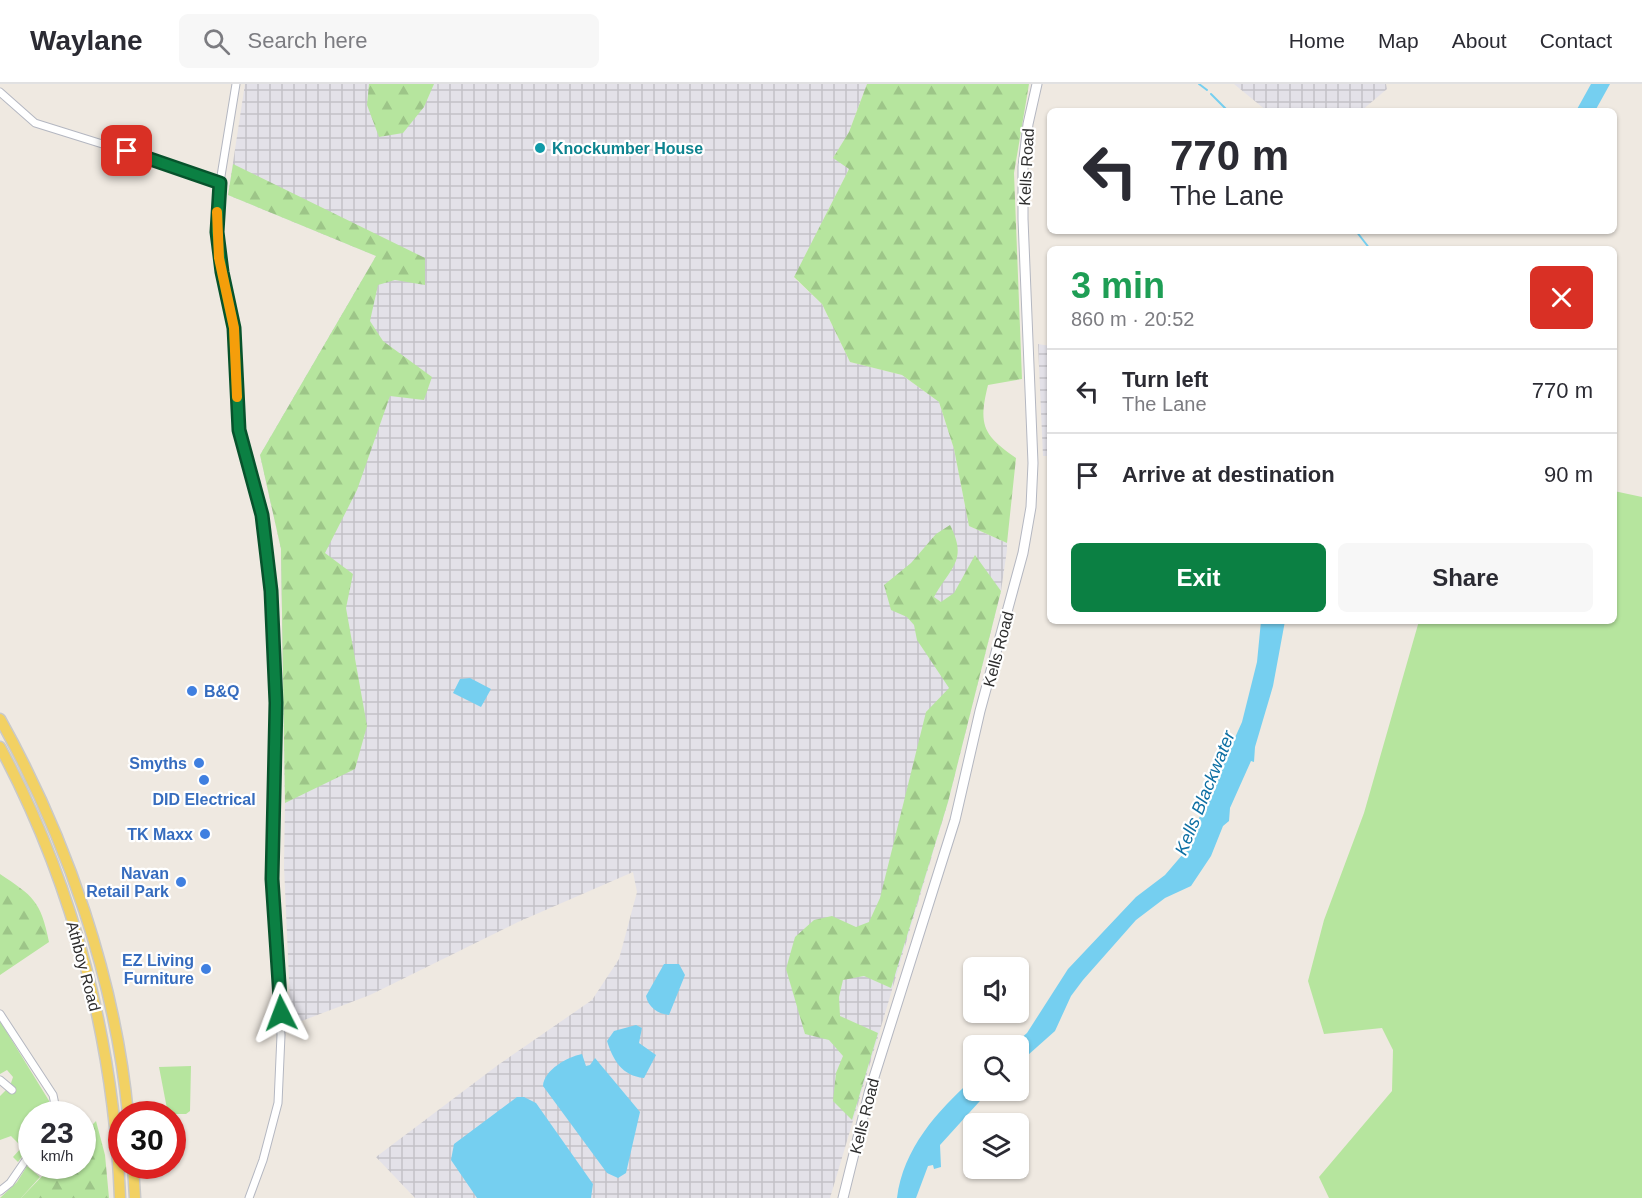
<!DOCTYPE html>
<meta charset="utf-8">
<style>
body{margin:0;font-family:Helvetica,sans-serif;background:#f7f7f7;color:#2b2b33;height:100vh;display:flex;flex-direction:column;font-size:22px;white-space:nowrap}
*{box-sizing:border-box;margin:0}
p{font-size:20px;color:#7c7c81}
.icon{flex:none;width:33px;height:33px;fill:none;stroke:currentColor;stroke-width:2;stroke-linecap:round;stroke-linejoin:round}
.map{position:relative;flex:1;overflow:hidden}
.sheet{position:absolute;left:1047px;top:162px;width:570px;height:378px;display:flex;flex-direction:column;background:#fff;border-radius:9px;box-shadow:0 2px 4px #0004}
.sheet>*{flex:none}
.hud{position:absolute;left:1047px;top:24px;width:570px;height:126px;border-radius:9px;box-shadow:0 2px 4px #0004;background:#fff;color:#2b2b33;overflow:hidden}
.buttons{position:absolute;left:963px;top:873px;display:grid;gap:12px}
.buttons a{display:grid;place-items:center;width:66px;height:66px;border-radius:9px;background:#fff;box-shadow:0 2px 4px #0004;font-size:30px}
.speed{position:absolute;left:18px;top:1017px;display:flex;gap:12px;font-size:30px;font-weight:700;text-align:center}
.speed>*{display:grid;place-content:center;width:78px;height:78px;border-radius:50%;background:#fff;box-shadow:0 2px 4px #0004;line-height:1}
.speed small{font-size:15px;font-weight:400}
.speed .limit{border:9px solid #d22;background:#fff;color:#111}
.pin{position:absolute;display:grid;place-items:center;width:51px;height:51px;color:#fff;margin:-26px;border-radius:12px;box-shadow:0 3px 9px #0006}
.me{position:absolute;width:66px;margin:-33px;rotate:357deg;stroke-linejoin:round;filter:drop-shadow(0 0 4px #0008)}
.turn{display:flex;align-items:center;gap:21px;height:126px;padding:0 24px;font-size:27px}
.turn .icon{width:78px;height:78px;stroke-width:2.5}
.turn b{display:block;font-size:42px;line-height:51px}
.round{display:grid;place-items:center;flex:none;width:63px;height:63px;border-radius:9px;background:#f7f7f7}
.headline{display:flex;align-items:center;justify-content:space-between;height:102px;padding:0 24px}
h1{font-size:36px;font-weight:700;line-height:45px;color:#1e9e55}
.primary-button{display:flex;gap:12px;margin-top:auto;padding:12px 24px}
.primary-button a{flex:1;height:69px;border-radius:9px;background:#0b8043;color:#fff;font-size:24px;font-weight:700;line-height:69px;text-align:center}
.primary-button a+a{background:#f7f7f7;color:#2b2b33}
ul{padding:0;list-style:none}
li{display:flex;align-items:center;gap:18px;height:84px;padding:0 24px;border-top:2px solid #e1e1e2}
li div{flex:1}
li b{display:block;font-size:22px}
li em{font-style:normal}
header{display:flex;align-items:center;gap:36px;box-sizing:border-box;height:84px;padding:0 30px;background:#fff;border-bottom:2px solid #e1e1e2}
header strong{font-size:28px}
nav{display:flex;gap:33px;margin-inline-start:auto;font-size:21px}
.search{width:420px;height:54px;background:#f7f7f7;display:flex;align-items:center;gap:15px;box-sizing:border-box;padding:0 21px;border-radius:9px;color:#7c7c81;font-size:22px}
.map>svg:first-child{display:block}
.industrial{fill:url(#industrial-grid)}
.grass{fill:#b6e59e}
.forest{fill:url(#forest-firs)}
.water{fill:#75cff0}
.lines{fill:none;stroke-linecap:round;stroke-linejoin:round}
.stream{stroke:#75cff0;stroke-width:2}
.street-casing{stroke:#b4b7c1;stroke-width:9}
.secondary-casing{stroke:#b4b7c1;stroke-width:11}
.primary-casing{stroke:#c9c9c9;stroke-width:13}
.street{stroke:#fff;stroke-width:7}
.secondary{stroke:#fff;stroke-width:9}
.primary{stroke:#f2d163;stroke-width:10}
.route-casing{stroke:#07532c;stroke-width:15}
.route{stroke:#0b8043;stroke-width:10}
.slow{stroke:#f59e0b;stroke-width:10}
.culture-dot{fill:#0f9aa8;stroke:#fff;stroke-width:2}
.shop-dot{fill:#3f7fe0;stroke:#fff;stroke-width:2}
.labels{text-anchor:middle;stroke-width:4.5;stroke-linejoin:round;paint-order:stroke}
.culture-label{font-size:16px;font-weight:bold;fill:#0d838f;stroke:#fff;text-anchor:start}
.street-label{font-size:16px;fill:#2e2e2e;stroke:#fff}
.shop-label{font-size:16px;font-weight:bold;fill:#366cbe;stroke:#fff;text-anchor:end}
.water-label{font-size:18px;font-style:italic;fill:#0d6fa3;stroke:#fff}
</style>
<header>
<strong>Waylane</strong>
<div class="search"><svg class="icon" aria-label="search" viewBox="0 0 24 24"><circle cx="10" cy="10" r="6"/><path d="M15 15l6 6"/></svg>Search here</div>
<nav><a>Home</a><a>Map</a><a>About</a><a>Contact</a></nav>
</header>
<div class="map">
<svg width="1642" height="1114" viewBox="0 0 1642 1114">
<defs>
<pattern id="industrial-grid" width="8" height="8" patternUnits="userSpaceOnUse" patternTransform="scale(1.5)"><rect width="8" height="8" fill="#e3e1e8"/><path d="M0 4h8M4 0v8" fill="none" stroke="#c3c1c7"/></pattern>
<pattern id="forest-firs" width="22" height="20" patternUnits="userSpaceOnUse" patternTransform="scale(1.5)"><rect width="22" height="20" fill="#b6e59e"/><path d="M5 1l3.5 6h-7zM16 11l3.5 6h-7z" fill="#9dc588"/></pattern>
</defs>
<rect width="100%" height="100%" fill="#efe9e1"/>
<path class="industrial" d="M245,0H867L849,48L834,73L849,85L794,194L822,220L850,278L902,291L939,318L954,365L969,442L1007,459V466L1001,507L948,718L830,1114H415L376,1073L498,981L592,916L619,875L637,808L633,788L518,838L370,911L291,941L284,782L285,719L281,465L260,371L376,172L228,111Z
M1234,0H1386L1387,5L1361,27H1267Z
M1038,260L1050,262V372H1043Z"/>
<path class="grass" d="M1614,407L1642,413V1114H1329L1319,1093L1392,1007L1393,966L1382,944L1324,950L1308,897L1324,836L1364,729L1419,537H1614Z
M0,937L51,1020V1030H32L31,1060L18,1078L13,1073L22,1063L11,1052L0,1056V1012L10,1002L13,993L7,986L0,990Z
M191,982L190,1027L186,1030H168L159,983Z
M27,1082L40,1093L21,1114H0L17,1098Z"/>
<path class="forest" d="M369,0H434L424,23L403,49L379,53L367,21Z
M867,0H1029L1014,89L1022,295L988,301C978,341 983,351 1016,374L1007,459L969,442L954,365L939,318L902,291L850,278L822,220L794,193L849,85L833,74L849,48Z
M233,80L425,174V201L395,196L378,201L370,237L383,257L432,293L424,316L390,312L357,406L325,469L353,490L346,524L367,642L355,685L285,719L281,465L260,371L376,172L228,111Z
M950,441C968,476 951,483 934,513L941,518L954,509L975,471L1001,507L948,718L891,904L864,892L843,896L839,913L840,932L878,949L852,1036L833,1017L836,989L843,972L829,956L805,950L786,885L795,853L814,836L832,832L856,843L869,838L880,814L926,628L949,604L917,556L914,541L907,533L891,526L884,501L911,479L936,450Z
M0,790C33,812 41,817 49,858L0,891Z
M96,1037L105,1071L109,1114H21L52,1082H82L83,1050Z"/>
<path class="water" d="M1591,0H1610L1595,27H1576Z
M1261,537H1285L1273,602L1255,663L1254,678L1251,677L1230,724L1229,737L1223,742L1211,772L1191,802L1165,814L1136,836L1083,896L1071,912L1055,947L1019,979L1018,962L1013,961L1027,949L1068,885L1136,813L1165,791L1183,770L1242,638L1257,578Z
M470,594L491,605L481,623L453,609L460,595Z
M664,880H679L685,891L669,931C658,930 648,923 646,912Z
M636,941L642,944L639,959L656,971L644,994C622,992 613,976 607,957L614,947Z
M582,970L586,982L590,981L595,974L640,1028L626,1089L618,1094L607,1089L543,1002C544,986 567,973 582,970Z
M973,995L974,1006L989,1007L940,1061L941,1083L934,1085L933,1081L928,1082L916,1114H897C903,1065 937,1027 973,995Z
M517,1013H524L536,1019L593,1100L591,1114H477L451,1076L454,1060Z"/>
<g class="lines">
<path class="stream" d="M1199,0L1207,6
M1211,10L1228,27
M1356,147L1370,165"/>
<g class="street-casing">
<path id="street" d="M236,0L221,92L217,148L222,188L234,244L239,346L262,431L271,508L276,619L272,795L281,951L278,1019L263,1076L249,1114
M0,8L35,39L160,78L220,99
M0,930L53,1011L57,1030
M0,996L12,1006
M0,1107L10,1099L32,1067"/>
</g>
<g class="secondary-casing">
<path id="secondary" d="M843,1114L869,1009L955,736L980,627L1023,469L1031,423L1033,379L1023,135V83L1028,40L1037,0"/>
</g>
<g class="primary-casing">
<path id="primary" d="M0,635C67,755 115,894 128,1030
M0,663C74,801 114,958 120,1114
M133,1082L135,1114"/>
</g>
<use href="#street" class="street"/>
<use href="#secondary" class="secondary"/>
<use href="#primary" class="primary"/>
</g>
<g class="lines">
<g class="route-casing">
<path id="route" d="M127,67L220,99L217,148L222,188L234,244L239,346L262,431L271,507L276,619L272,795L281,929"/>
</g>
<use href="#route" class="route"/>
<path class="slow" d="M217,128L219,174L234,244L237,313"/>
</g>
<circle class="culture-dot" cx="540" cy="64" r="6"/>
<g class="shop-dot">
<circle cx="192" cy="607" r="6"/>
<circle cx="199" cy="679" r="6"/>
<circle cx="204" cy="696" r="6"/>
<circle cx="205" cy="750" r="6"/>
<circle cx="181" cy="798" r="6"/>
<circle cx="206" cy="885" r="6"/>
</g>
<g class="labels">
<g class="culture-label">
<text x="552" y="70">Knockumber House</text>
</g>
<g class="street-label">
<text transform="translate(1026 83) rotate(-87)" y="6">Kells Road</text>
<text transform="translate(998 565) rotate(-75)" y="6">Kells Road</text>
<text transform="translate(84 882) rotate(75)" y="6">Athboy Road</text>
<text transform="translate(864 1032) rotate(-76)" y="6">Kells Road</text>
</g>
<g class="shop-label">
<text x="204" y="613" text-anchor="start">B&amp;Q</text>
<text x="187" y="685">Smyths</text>
<text x="204" y="721" text-anchor="middle">DID Electrical</text>
<text x="193" y="756">TK Maxx</text>
<text x="169" y="795">Navan<tspan x="169" dy="18">Retail Park</tspan></text>
<text x="194" y="882">EZ Living<tspan x="194" dy="18">Furniture</tspan></text>
</g>
<g class="water-label">
<text transform="translate(1205 709) rotate(-68)" y="6">Kells Blackwater</text>
</g>
</g>
</svg>
<div class="buttons">
<a><svg class="icon" aria-label="sound" viewBox="0 0 24 24"><path d="M4 9h4l5-4v14l-5-4H4zM17 9q2 3 0 6"/></svg></a>
<a><svg class="icon" aria-label="search" viewBox="0 0 24 24"><circle cx="10" cy="10" r="6"/><path d="M15 15l6 6"/></svg></a>
<a><svg class="icon" aria-label="layers" viewBox="0 0 24 24"><path d="M12 4l9 5-9 5-9-5zM3 14l9 5 9-5"/></svg></a>
</div>
<div class="speed"><div>23<small>km/h</small></div><div class="limit">30</div></div>
<div class="pin" style="left:127px;top:67px;background:#d93025"><svg class="icon" aria-label="arrive" viewBox="0 0 24 24"><path d="M6 21V4h12l-3 4 3 4H6"/></svg></div>
<svg class="me" style="left:281px;top:929px" viewBox="-20 -20 40 40"><path d="M0-17L14 15 0 8-14 15z" fill="#0b8043" stroke="#fff" stroke-width="4"/></svg>
<div class="hud">
<div class="turn"><svg class="icon" aria-label="left" viewBox="0 0 24 24"><path d="M17 20v-9H6M10 6l-5 5 5 5"/></svg><div><b>770 m</b>The Lane</div></div>
</div>
<section class="sheet">
<div class="headline"><div><h1>3 min</h1><p>860 m · 20:52</p></div><a class="round" style="background:#d93025;color:#fff"><svg class="icon" aria-label="close" viewBox="0 0 24 24"><path d="M6 6l12 12M18 6L6 18"/></svg></a></div>
<ul>
<li><svg class="icon" aria-label="left" viewBox="0 0 24 24"><path d="M17 20v-9H6M10 6l-5 5 5 5"/></svg><div><b>Turn left</b><p>The Lane</p></div><em>770 m</em></li>
<li><svg class="icon" aria-label="arrive" viewBox="0 0 24 24"><path d="M6 21V4h12l-3 4 3 4H6"/></svg><div><b>Arrive at destination</b></div><em>90 m</em></li>
</ul>
<div class="primary-button"><a>Exit</a><a>Share</a></div>
</section>
</div>
